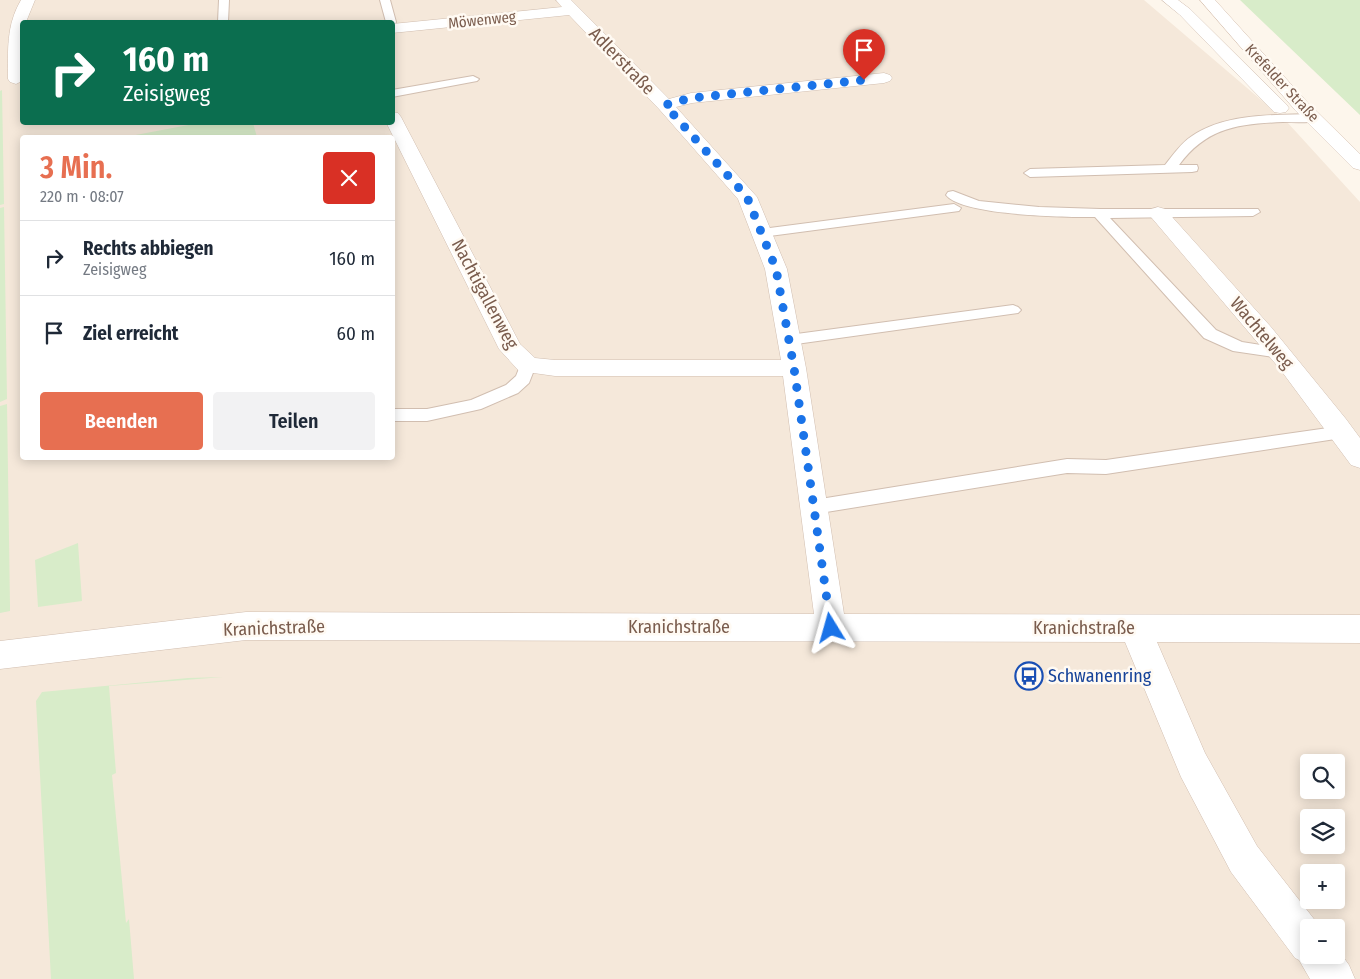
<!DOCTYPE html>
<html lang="de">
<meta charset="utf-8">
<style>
body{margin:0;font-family:"Fira Sans Condensed",sans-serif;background:#f2f2f3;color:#1f2937;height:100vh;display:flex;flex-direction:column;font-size:19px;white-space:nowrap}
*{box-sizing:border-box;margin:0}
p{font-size:16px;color:#747a83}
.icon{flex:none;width:28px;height:28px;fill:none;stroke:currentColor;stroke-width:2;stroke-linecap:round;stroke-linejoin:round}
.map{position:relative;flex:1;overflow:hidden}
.panel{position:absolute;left:20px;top:135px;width:375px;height:325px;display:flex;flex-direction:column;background:#fff;border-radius:5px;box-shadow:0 2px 12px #0003}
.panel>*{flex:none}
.guide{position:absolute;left:20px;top:20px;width:375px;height:105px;border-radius:5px;box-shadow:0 2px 12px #0003;background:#0b6e4f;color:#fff;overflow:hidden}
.tools{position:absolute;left:1300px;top:754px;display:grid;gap:10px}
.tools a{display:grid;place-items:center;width:45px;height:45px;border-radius:5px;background:#fff;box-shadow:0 2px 12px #0003;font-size:25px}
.pin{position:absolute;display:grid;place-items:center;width:42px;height:42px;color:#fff;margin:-51px -21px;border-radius:50% 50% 50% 0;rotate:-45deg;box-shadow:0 0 5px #0007}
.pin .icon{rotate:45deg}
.me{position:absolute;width:55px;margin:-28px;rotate:352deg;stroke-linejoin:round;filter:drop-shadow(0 0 4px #0008)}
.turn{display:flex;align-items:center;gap:18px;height:105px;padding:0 20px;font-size:22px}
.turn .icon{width:65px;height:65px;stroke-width:2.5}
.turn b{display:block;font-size:35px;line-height:42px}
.round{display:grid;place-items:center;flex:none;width:52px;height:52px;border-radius:5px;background:#f2f2f3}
.summary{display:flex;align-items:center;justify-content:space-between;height:85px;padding:0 20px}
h1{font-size:30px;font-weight:600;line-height:38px;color:#e76f51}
.button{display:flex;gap:10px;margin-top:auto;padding:10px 20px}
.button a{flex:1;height:58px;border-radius:5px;background:#e76f51;color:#fff;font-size:20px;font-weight:600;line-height:58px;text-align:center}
.button a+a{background:#f2f2f3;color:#1f2937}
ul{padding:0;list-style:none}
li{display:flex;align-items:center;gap:15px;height:75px;padding:0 20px;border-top:1px solid #e0e1e3}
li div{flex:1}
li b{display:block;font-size:19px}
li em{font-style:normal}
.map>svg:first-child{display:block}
.residential{fill:#f5e8da;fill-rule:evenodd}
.green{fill:#d8ecc9}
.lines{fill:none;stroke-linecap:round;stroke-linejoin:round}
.service-casing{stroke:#d1beb0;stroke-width:2}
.minor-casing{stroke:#d1beb0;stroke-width:1}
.secondary-casing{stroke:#d6c0b0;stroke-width:1}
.service{fill:#fff;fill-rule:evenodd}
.minor{fill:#fff;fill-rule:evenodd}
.secondary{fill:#fff;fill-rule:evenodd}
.route{stroke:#1a73e8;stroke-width:9;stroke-dasharray:0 16.2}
.labels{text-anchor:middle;stroke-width:5;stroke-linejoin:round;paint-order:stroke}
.far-street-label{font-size:15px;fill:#7a5c4d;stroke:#fffaf3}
.street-label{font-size:18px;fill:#7a5c4d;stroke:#fffaf3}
.transit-label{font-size:18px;fill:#164399;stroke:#fffaf3;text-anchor:start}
</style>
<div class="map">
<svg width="1360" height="979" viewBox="0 0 1360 979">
<rect width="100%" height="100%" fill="#fdf6ec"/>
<path class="residential" d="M0,0H1144L1287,122L1360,202V979H0ZM22,22H392V122H22ZM22,138H392V458H22ZM1309,762H1336V790H1309ZM1309,818H1336V845H1309ZM1309,872H1336V900H1309ZM1309,928H1336V955H1309Z"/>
<path class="green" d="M1240,0H1360V115Z
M2,90L4,204L0,205V91Z
M199,123H253L257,137H125Z
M4,207L7,399L0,402V208Z
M7,404L10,605V611L0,613V406Z
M78,543L82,601L38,607L35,560Z
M223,677L109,686L116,773L112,775L126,923L129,919L134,979H51L36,701L42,692L188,678Z"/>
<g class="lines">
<g class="service-casing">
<path id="service" d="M219,0H229L228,22H218Z
M380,0H390L396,22L395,24L386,22Z
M473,76L479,79L477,81L392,97V90Z
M1314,114L1320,118L1318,121C1307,123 1294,122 1283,122C1239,124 1207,127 1179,165H1197L1198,168L1197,171L1192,172L1030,177L1024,173L1030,169L1165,165C1173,155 1181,143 1192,136C1226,113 1275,115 1314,114Z
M953,191L979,201L1039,207L1100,209H1258L1260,212L1253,216L1110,218L1216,330L1242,342L1280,348L1286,349L1288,353L1286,357L1280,358L1233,351L1204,338L1095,217C1067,217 962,216 946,195L948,192Z
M954,204L961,208L959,211L762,237L755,233L762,229Z
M1013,305L1018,307L1021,310L1018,313L789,345L783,344L781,340L783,336L789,335Z
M528,359L534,361L536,365L529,383L518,393L481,409L427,421H392V409H427L471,400L506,385L516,376L522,361Z
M1342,426L1348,427L1351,432L1348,437L1342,438L1106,474L1067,473L814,514L807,512L804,507L807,502L814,500L1067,459L1106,460Z"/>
</g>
<g class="minor-casing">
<path id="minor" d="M21,0H35L26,22H22V81L16,84L10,82L8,79C8,51 6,25 21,0Z
M556,0H571L669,99L691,93L884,73L890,75L892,78L890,81L884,83L692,103L676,107L757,197L787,269L806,368L844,614L1360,615V643L1157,642L1205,753L1257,846L1321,928H1309V955H1336V947L1349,965L1355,979H1310L1299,960L1295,958L1231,872L1181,777L1125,642L246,640L0,669V641L246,612L814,614L783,376H555L519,371L499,349L386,122H392V112L398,113L401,117L520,344L535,358L555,360H781L765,269L738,199L659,109L569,15L392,33V24L562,7Z
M1162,0H1178L1190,9L1286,104L1289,108L1286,112L1280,113L1274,112L1180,15Z
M1158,207L1165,209L1271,327L1346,419L1360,438V468L1351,465L1280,369L1151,217L1148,213L1151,209Z"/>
</g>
<g class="secondary-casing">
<path id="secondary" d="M1200,0H1215L1308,103L1360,154V170L1353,168L1296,111Z"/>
</g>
<use href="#service" class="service"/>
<use href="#minor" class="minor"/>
<use href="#secondary" class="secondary"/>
</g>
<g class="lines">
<path class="route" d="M831,628L794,368L776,269L747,197L665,105L691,98L864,80"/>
</g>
<defs>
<g id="bus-ring" transform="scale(1.4375)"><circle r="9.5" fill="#fffaf3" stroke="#1a4fb4" stroke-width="1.5"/><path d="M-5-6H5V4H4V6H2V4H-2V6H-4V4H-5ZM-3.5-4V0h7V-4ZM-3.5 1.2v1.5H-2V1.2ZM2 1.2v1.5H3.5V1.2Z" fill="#1a4fb4"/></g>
</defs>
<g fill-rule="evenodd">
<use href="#bus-ring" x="1029" y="676"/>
</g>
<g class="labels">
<g class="far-street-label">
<text transform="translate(482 20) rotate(-6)" y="5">Möwenweg</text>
<text transform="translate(1282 83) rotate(47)" y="5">Krefelder Straße</text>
</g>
<g class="street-label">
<text transform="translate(622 61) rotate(46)" y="6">Adlerstraße</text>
<text transform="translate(485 294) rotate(62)" y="6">Nachtigallenweg</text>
<text transform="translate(1262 333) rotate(50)" y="6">Wachtelweg</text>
<text x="679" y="633">Kranichstraße</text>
<text transform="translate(274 628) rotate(-2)" y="6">Kranichstraße</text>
<text x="1084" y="634">Kranichstraße</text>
</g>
<g class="transit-label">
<text x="1048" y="682">Schwanenring</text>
</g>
</g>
</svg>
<div class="tools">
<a><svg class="icon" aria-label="search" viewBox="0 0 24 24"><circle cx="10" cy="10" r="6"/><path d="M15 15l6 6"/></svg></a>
<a><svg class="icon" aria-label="layers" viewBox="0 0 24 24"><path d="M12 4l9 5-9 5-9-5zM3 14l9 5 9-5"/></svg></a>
<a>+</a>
<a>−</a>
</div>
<div class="pin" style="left:864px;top:80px;background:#d93025"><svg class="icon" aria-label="arrive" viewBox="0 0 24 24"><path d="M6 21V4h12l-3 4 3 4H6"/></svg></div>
<svg class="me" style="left:831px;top:628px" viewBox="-20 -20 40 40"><path d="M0-17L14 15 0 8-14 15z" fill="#1a73e8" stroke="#fff" stroke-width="4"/></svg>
<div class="guide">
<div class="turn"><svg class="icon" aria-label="right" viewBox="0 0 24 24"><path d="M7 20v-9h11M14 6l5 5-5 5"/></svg><div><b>160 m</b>Zeisigweg</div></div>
</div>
<section class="panel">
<div class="summary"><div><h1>3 Min.</h1><p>220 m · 08:07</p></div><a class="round" style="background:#d93025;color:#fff"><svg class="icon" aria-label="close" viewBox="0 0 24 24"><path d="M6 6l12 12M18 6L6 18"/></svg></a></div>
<ul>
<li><svg class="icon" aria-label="right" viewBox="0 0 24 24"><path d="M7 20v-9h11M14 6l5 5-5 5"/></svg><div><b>Rechts abbiegen</b><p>Zeisigweg</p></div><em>160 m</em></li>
<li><svg class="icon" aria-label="arrive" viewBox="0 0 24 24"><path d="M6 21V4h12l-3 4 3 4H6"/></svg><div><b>Ziel erreicht</b></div><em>60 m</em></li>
</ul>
<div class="button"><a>Beenden</a><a>Teilen</a></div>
</section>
</div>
